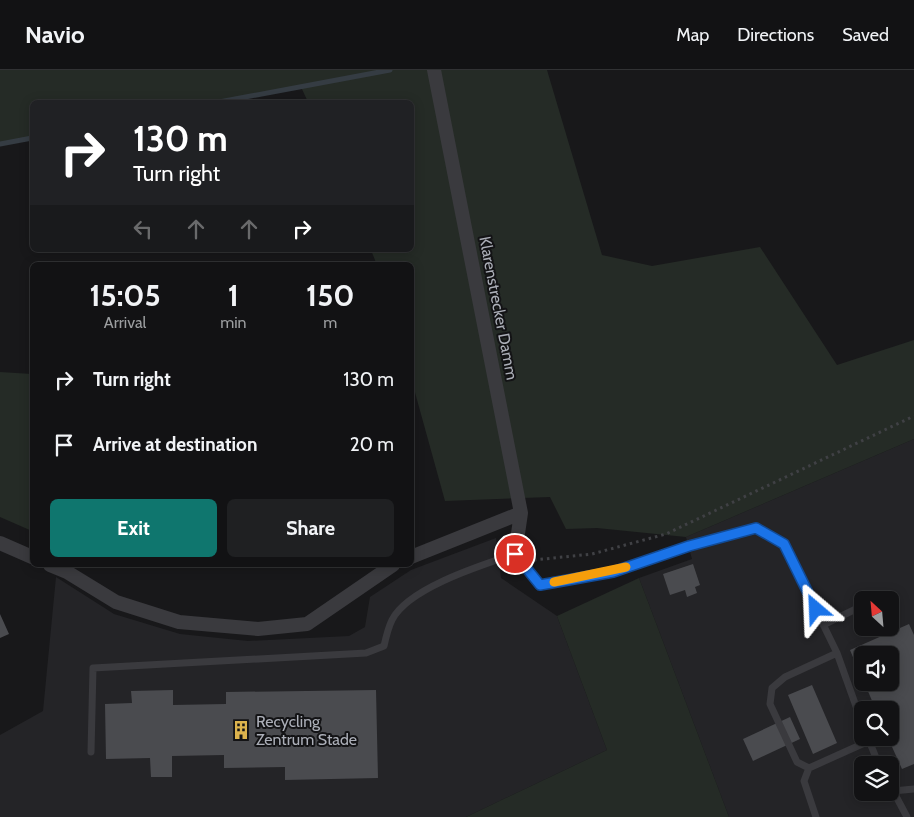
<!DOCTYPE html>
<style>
body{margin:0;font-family:Cabin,sans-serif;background:#1f2022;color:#f1f3f6;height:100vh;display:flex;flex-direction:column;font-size:19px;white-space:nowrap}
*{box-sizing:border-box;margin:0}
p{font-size:16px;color:#9c9ea0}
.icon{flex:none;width:28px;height:28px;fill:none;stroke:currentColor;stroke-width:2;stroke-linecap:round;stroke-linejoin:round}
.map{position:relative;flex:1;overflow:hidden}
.sheet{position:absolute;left:30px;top:192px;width:384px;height:305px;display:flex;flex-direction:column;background:#121214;border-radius:8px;box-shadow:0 2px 12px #0003,0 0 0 1px #313234}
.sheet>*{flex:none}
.top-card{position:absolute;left:30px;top:30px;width:384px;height:152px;border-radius:8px;box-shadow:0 2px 12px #0003,0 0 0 1px #313234;background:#202124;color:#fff;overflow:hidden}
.needle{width:32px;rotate:334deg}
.buttons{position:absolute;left:854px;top:521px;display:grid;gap:10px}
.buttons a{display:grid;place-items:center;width:45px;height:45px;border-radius:8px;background:#121214;box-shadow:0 2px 12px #0003,0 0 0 1px #313234;font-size:25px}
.pin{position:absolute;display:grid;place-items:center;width:42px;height:42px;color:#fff;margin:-21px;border:2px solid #fff;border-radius:50%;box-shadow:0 1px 5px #0007}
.me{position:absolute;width:55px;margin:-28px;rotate:334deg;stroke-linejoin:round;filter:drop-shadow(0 0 4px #0008)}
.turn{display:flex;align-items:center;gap:18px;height:105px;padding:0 20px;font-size:22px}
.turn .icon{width:65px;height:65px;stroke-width:2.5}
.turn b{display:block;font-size:35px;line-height:42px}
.lanes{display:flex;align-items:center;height:48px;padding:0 20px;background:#0003;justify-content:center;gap:25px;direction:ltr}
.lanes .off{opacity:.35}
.eta{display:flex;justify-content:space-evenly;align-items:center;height:85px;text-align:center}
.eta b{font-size:30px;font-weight:800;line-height:35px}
.cta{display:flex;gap:10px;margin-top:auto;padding:10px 20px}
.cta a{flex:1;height:58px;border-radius:8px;background:#0f766e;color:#fff;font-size:20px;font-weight:800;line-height:58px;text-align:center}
.cta a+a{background:#1f2022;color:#f1f3f6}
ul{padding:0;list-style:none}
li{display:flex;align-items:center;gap:15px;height:65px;padding:0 20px}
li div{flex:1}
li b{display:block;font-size:19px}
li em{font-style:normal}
header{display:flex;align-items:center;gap:30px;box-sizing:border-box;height:70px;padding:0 25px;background:#121214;border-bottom:1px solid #313234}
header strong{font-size:24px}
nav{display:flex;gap:28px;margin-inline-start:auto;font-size:18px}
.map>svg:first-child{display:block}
.built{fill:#242427;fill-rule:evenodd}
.green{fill:#252b26}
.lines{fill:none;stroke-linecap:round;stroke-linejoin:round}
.stream{stroke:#353c43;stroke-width:5}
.building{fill:#4a4b4f}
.path{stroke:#404145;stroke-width:3;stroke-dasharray:2.5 4;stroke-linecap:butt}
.service{stroke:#3a3a3e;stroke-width:7}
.minor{stroke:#3a3a3e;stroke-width:14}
.route-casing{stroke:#114b97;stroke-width:12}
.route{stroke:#1a73e8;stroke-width:9}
.slow{stroke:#f59e0b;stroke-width:9}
.labels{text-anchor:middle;stroke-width:4;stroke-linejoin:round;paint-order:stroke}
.street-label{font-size:16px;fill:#acafb8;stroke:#131315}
.poi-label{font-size:16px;fill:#acafb8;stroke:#131315;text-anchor:start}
</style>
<header>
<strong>Navio</strong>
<nav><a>Map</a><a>Directions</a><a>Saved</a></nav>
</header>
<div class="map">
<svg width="914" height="747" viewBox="0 0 914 747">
<rect width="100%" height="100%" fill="#18181a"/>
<path class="built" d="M914,369V747H729L639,508L692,489L686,467ZM862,530H890V558H862ZM862,585H890V612H862ZM862,640H890V668H862ZM862,695H890V722H862Z
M496,468L501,508L557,546L607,680L466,747H0V665L43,641L56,507L114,544L180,564L248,571L349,566L365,557L370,527L411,500Z"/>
<path class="green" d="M0,0H547L602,185L652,196L760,177L837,295L914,270V369L686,467L597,458L566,459L550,427L445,431L411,308V195H377L371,180H411V32H308L301,17L219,32H32V68L0,74Z
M0,302L32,304V461L0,447Z
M639,508L729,747H466L607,680L557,546Z"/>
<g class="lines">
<path class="stream" d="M219,32L390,0
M0,74L32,68"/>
</g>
<path class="building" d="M693,494L700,515L695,517L697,523L687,527L685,520L670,525L663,504Z
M0,544L9,564L0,568Z
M909,554L914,565V694L902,699L888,668H890V640H876L864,612H890V585H862V609L850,580Z
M812,615L837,673L813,684L788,625Z
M173,620V635L226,634V622L376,620L378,708L285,710V697L224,698V685L172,686V707H151L150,688L106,689L105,634L132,633L131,621Z
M790,647L800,669L753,691L743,669Z"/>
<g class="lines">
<path class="path" d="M534,490L592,484L666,464L914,346"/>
<path class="service" d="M823,555L862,536
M868,668L879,695
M91,682L93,598L366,583L384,576C386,567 388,558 392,550C408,518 482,495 515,484L540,515L613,502L689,476L756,458L784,474L837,583L862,653
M809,698L797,692L770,634L772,618L785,607L837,583
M890,715L907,747
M893,721L914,719
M816,747L804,711L809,698L869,671"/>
<path class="minor" d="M434,0L521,443L515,484
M0,473L32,487
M411,487L521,443
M50,495L67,502L116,532L179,552L258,559L307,554L393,495"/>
</g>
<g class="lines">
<g class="route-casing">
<path id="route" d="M515,484L540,515L613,502L689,476L756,458L784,474L816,539"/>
</g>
<use href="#route" class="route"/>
<path class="slow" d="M554,512L626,497"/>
</g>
<defs>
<g id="building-bare" transform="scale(1.5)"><path d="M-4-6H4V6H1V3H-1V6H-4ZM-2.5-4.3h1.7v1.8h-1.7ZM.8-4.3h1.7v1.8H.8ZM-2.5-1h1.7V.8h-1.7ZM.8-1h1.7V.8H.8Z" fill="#dcb34d" stroke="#131315" stroke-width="2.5" paint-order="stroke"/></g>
</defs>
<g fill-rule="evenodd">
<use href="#building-bare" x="241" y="660"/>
</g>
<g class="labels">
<g class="street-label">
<text transform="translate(499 238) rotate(79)" y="6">Klarenstrecker Damm</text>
</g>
<g class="poi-label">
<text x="256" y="657">Recycling<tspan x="256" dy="18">Zentrum Stade</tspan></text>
</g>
</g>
</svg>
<div class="buttons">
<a><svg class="needle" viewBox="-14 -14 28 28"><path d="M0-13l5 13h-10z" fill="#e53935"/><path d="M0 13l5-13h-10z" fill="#9c9ea0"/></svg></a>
<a><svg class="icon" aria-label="sound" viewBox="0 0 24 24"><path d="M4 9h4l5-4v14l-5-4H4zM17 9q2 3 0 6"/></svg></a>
<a><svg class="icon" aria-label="search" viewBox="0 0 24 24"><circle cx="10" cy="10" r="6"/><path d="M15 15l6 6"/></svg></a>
<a><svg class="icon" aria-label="layers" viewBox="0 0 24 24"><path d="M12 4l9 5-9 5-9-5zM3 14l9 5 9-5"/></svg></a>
</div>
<div class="pin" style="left:515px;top:484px;background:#d93025"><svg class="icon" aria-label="arrive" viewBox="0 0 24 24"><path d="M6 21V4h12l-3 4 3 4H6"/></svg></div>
<svg class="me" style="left:816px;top:539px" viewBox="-20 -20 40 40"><path d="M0-17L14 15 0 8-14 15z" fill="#1a73e8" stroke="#fff" stroke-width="4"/></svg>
<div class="top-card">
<div class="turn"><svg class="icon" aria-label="right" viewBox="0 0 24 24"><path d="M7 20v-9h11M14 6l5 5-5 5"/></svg><div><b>130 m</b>Turn right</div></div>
<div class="lanes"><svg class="icon off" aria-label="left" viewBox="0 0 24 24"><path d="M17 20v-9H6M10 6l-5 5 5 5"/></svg><svg class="icon off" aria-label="ahead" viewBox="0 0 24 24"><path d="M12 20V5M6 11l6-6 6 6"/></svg><svg class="icon off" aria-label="ahead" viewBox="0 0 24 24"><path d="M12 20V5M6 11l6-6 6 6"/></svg><svg class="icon" aria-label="right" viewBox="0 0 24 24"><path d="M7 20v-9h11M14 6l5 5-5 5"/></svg></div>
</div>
<section class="sheet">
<div class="eta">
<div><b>15:05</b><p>Arrival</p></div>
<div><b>1</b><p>min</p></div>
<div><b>150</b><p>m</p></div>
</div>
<ul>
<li><svg class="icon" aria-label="right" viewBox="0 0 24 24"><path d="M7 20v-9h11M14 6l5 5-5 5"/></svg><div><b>Turn right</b></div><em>130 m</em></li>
<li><svg class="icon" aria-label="arrive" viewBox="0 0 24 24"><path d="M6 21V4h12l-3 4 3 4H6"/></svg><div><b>Arrive at destination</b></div><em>20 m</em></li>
</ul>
<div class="cta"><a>Exit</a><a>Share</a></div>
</section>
</div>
